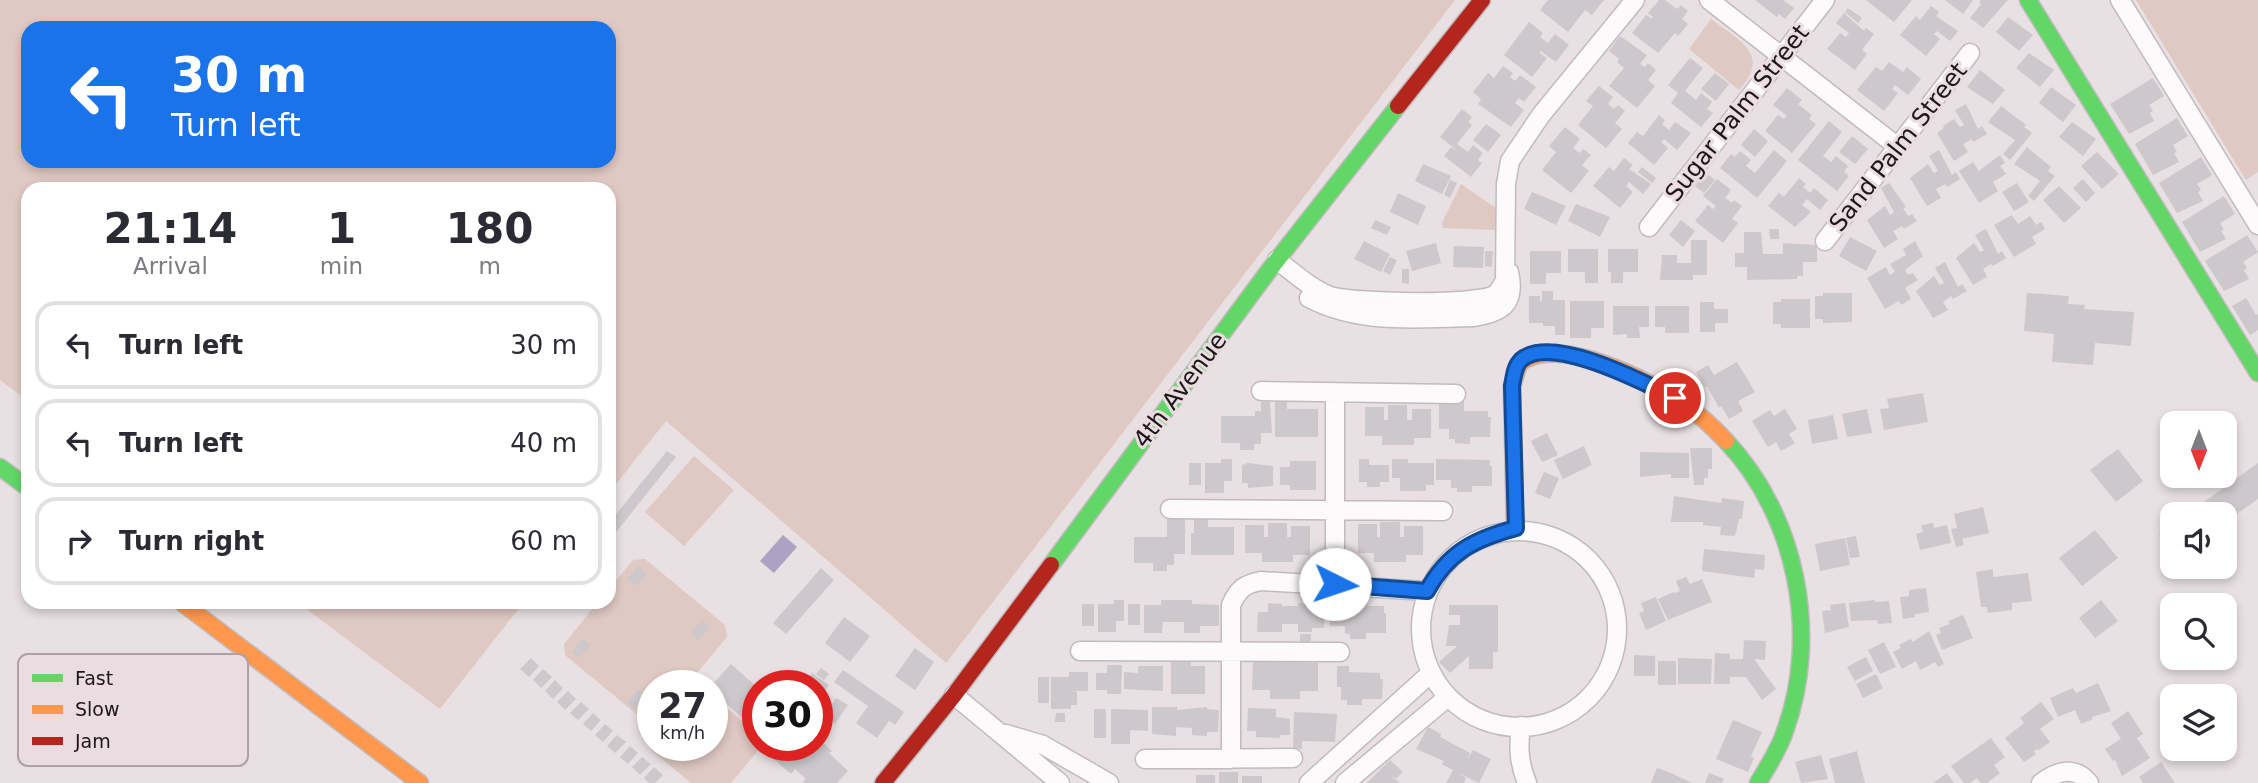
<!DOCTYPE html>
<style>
body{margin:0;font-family:"DejaVu Sans",sans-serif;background:#f2f2f3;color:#2b2b33;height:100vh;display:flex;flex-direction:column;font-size:26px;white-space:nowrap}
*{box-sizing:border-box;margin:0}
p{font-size:23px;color:#7c7c81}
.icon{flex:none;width:38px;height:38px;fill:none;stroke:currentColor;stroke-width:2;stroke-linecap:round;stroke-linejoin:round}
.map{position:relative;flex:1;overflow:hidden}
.side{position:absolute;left:21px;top:182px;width:595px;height:427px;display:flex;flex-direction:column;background:#fff;border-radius:21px;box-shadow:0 4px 10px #0003}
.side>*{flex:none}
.hud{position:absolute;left:21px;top:21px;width:595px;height:147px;border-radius:21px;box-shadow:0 4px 10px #0003;background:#1a73e8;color:#fff;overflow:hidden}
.needle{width:46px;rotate:180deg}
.controls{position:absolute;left:2160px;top:411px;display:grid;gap:14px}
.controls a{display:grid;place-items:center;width:77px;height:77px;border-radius:14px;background:#fff;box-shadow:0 4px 10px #0003;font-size:35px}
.speed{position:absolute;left:637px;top:670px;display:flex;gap:14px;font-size:35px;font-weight:700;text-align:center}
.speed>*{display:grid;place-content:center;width:91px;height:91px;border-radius:50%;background:#fff;box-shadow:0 4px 10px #0003;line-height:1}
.speed small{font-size:18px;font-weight:400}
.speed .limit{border:10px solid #d22;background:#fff;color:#111}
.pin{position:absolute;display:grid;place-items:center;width:60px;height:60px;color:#fff;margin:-30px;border:4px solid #fff;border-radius:50%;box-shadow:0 2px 7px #0007}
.me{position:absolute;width:77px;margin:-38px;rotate:94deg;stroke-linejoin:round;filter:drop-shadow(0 0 5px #0008)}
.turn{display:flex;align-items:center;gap:24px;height:147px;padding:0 35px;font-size:32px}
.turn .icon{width:91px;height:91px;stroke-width:2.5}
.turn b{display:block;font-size:49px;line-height:60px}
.eta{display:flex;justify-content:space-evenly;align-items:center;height:119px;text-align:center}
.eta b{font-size:42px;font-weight:700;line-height:49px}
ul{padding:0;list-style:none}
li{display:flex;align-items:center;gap:21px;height:88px;margin:0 14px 10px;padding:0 21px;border:4px solid #e1e1e2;border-radius:21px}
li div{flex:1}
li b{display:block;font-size:26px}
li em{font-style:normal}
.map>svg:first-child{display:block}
.green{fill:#dfc9c2;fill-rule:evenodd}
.water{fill:#aba2c4}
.building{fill:#cdc8cb}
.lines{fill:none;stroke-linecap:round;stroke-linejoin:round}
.street-casing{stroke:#c1bbbe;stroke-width:21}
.fast-casing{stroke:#c1bbbe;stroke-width:19}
.slow-casing{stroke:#c1bbbe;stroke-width:19}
.jam-casing{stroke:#c1bbbe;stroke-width:19}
.street{stroke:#fcfafb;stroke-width:18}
.fast{stroke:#63d668;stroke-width:16}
.slow{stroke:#ff974d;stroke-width:16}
.jam{stroke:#b3261e;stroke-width:16}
.route-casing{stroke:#114b97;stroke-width:18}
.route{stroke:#1a73e8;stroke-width:12}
.labels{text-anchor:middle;stroke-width:6;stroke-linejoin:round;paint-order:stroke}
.street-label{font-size:24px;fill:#1b1618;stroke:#ebdce2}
.key{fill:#ebdce2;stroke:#ada1a5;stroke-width:2}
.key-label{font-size:19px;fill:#1b1618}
</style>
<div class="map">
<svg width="2258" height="783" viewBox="0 0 2258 783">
<rect width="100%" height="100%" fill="#e8e0e3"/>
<path class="green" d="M0,0H1455L946,663L666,421L609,493V189H28V401L0,380ZM609,28V161H28V28Z
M2136,0H2258V172L2246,180Z
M1711,19C1739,41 1772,54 1739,90L1689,49Z
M1461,184L1496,208V230L1443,228L1442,223Z
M694,456L734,490L684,546L645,512Z
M645,559L725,625L727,637L686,686H653V722H646L565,655L564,644L598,602H609V589L633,560Z
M297,602H524L440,709Z
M712,696L758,734V746H762L731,783H691L651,750L655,746H712Z"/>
<path class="water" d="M783,535L797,547L774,573L760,561Z"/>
<path class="building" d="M1548,0H1604L1592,15L1585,10L1568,32L1540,10Z
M1659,0H1665L1677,9L1681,5L1688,11L1682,19L1688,24L1678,36L1675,33L1658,53L1632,33L1646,15L1652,19L1653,17L1648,13Z
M1755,0H1783L1794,8L1785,19L1779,14L1777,17Z
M1866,0H1912L1894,22Z
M1945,0H1973L1963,14Z
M1981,0H2008L1983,28L1970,18L1981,4L1979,2Z
M1931,6L1939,12L1936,16L1958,31L1950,41L1937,31L1934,34L1940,39L1926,56L1900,35L1916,16L1920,20Z
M1848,8L1862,18L1858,23L1845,12Z
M1844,13L1864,31L1866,28L1874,34L1862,50L1867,54L1855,70L1827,49L1840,33L1846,37L1849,33L1836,23Z
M2008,17L2033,35L2019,51L1996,32Z
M1529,22L1543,33L1540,37L1548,43L1555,34L1569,45L1556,62L1541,51L1539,53L1547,58L1532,77L1504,55Z
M1620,36L1647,55L1640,64L1645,67L1648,63L1656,70L1648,80L1655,86L1637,108L1609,86L1624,68L1617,62L1619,59L1609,51Z
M2029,53L2054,70L2040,87L2016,68Z
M1690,58L1703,68L1685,91L1696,100L1701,93L1712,102L1707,109L1713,113L1701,127L1671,103L1678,93L1668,85Z
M1889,62L1903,72L1907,67L1921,79L1908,95L1895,85L1892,89L1898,93L1884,111L1857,90L1876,67L1882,71Z
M1503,66L1513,73L1510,77L1515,81L1520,75L1536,87L1524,102L1519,98L1515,103L1524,110L1511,127L1478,104L1481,99L1473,92L1488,73L1494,78Z
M1980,70L2005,90L1993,104L1967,87Z
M1715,73L1729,84L1716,101L1701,89Z
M2153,78L2164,96L2149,105L2153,111L2150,113L2154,121L2129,134L2110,104Z
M1599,86L1613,97L1608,104L1614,109L1618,105L1625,111L1615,123L1622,129L1606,148L1578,125L1593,106L1586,101Z
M2051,87L2076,105L2063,122L2039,103Z
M1787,88L1802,100L1798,104L1812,115L1809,119L1816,124L1792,153L1765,131L1778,115L1784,119L1787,116L1773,105Z
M1966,104L1978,129L1982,126L1987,134L1973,142L1972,139L1963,144L1968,152L1954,161L1937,133L1944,128L1943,126L1954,119L1960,127L1964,125L1955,110Z
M2001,106L2026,125L2024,127L2032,133L2010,160L2003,154L2015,140L1988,122Z
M1462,109L1472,117L1468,122L1472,125L1457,144L1468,152L1473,145L1483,153L1478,160L1482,163L1471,177L1444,156L1451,147L1458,151L1440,137Z
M1659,115L1665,120L1662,124L1669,130L1675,122L1691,133L1677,150L1664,139L1661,142L1668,148L1654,165L1628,143L1637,132L1643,136Z
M2177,118L2188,136L2173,145L2177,152L2174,153L2179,162L2153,175L2135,144Z
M1829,121L1842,132L1823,156L1831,162L1836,156L1848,166L1844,172L1849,176L1837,191L1798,160Z
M2072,122L2096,139L2083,156L2059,137Z
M1486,124L1501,135L1488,152L1473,140Z
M1565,127L1580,139L1573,148L1580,153L1583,149L1591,155L1582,165L1589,171L1571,193L1542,170L1556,152L1549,146Z
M1754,129L1768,141L1755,157L1741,145Z
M1852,136L1868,149L1855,164L1839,152Z
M2027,147L2051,167L2048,171L2055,176L2034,201L2028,196L2040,181L2014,164Z
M1774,150L1787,161L1757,198L1720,168L1731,154L1735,157L1740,151L1751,160L1746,166L1755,173Z
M1939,150L1952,175L1956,172L1960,179L1947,187L1945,184L1936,189L1941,198L1927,206L1910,178L1928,164L1934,173L1938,171L1929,156Z
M2097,152L2119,174L2102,189L2081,166Z
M2000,155L2005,163L2000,166L2006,174L1993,182L1998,191L1979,203L1959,171L1973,162L1979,171Z
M2201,157L2212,175L2197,184L2201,190L2198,192L2203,201L2177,213L2159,183Z
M1624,158L1633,165L1629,169L1651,184L1643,194L1629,182L1626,186L1633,192L1620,208L1593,186L1609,167L1614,171Z
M1423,164L1451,176L1442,194L1415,181Z
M1642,167L1656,178L1652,183L1638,172Z
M1706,173L1715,180L1704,193L1695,186Z
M1799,178L1806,184L1803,187L1810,193L1814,188L1828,200L1820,210L1807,199L1802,205L1811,212L1795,227L1768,206L1779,193L1784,197Z
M1717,179L1731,190L1725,198L1732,203L1734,200L1742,206L1732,219L1738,223L1723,243L1695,221L1708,205L1713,209L1716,206L1703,196Z
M2083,179L2095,193L2086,202L2073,188Z
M1450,180L1457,183L1450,198L1444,195Z
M1889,183L1906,207L1903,208L1908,216L1912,214L1917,221L1904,229L1902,226L1893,231L1898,239L1884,248L1867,220L1885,206L1890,215L1894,212L1881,188Z
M2017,183L2029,202L2014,211L2002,192Z
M2059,186L2081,208L2064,223L2043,200Z
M1532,192L1566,206L1556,225L1524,209Z
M1398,193L1426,206L1418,225L1390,212Z
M2224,196L2235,214L2220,223L2224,229L2221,231L2226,239L2200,252L2182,222Z
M1576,204L1610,217L1600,237L1568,221Z
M2012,215L2018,224L2030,216L2036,225L2041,222L2045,229L2032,237L2036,244L2014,257L1994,225Z
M1375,220L1391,227L1387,235L1371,228Z
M1681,220L1695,231L1683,247L1669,235Z
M1769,229H1779V239H1770Z
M1986,229L1998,254L2002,251L2006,258L1993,266L1991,264L1983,269L1987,277L1973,285L1956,258L1974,243L1980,252L1984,250L1975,235Z
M1744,232H1761L1763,254H1783V243L1817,245V262H1803V276H1797V279L1747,280V267H1735V253H1744Z
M2247,235L2258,252L2243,262L2247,268L2244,270L2249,279L2224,291L2205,261Z
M1850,237L1877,251L1866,271L1839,256Z
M1691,240H1707V275H1693V280H1660L1662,255H1677V263H1691Z
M1364,241L1390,254L1381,272L1354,259Z
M1915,241L1923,256L1905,270L1908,275L1913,273L1918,280L1905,288L1911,299L1901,305L1899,301L1885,309L1867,278L1886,267L1890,275L1895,272L1890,264L1906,255L1903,249Z
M1436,243L1441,263L1412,271L1406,251Z
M1454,246L1484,247L1483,268L1453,267Z
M1568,249H1598V283H1585V272H1568Z
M1608,249H1638V272H1623V283H1611V272H1608Z
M1485,251H1493L1492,267L1485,266Z
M1530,251H1561V273H1546V284H1530Z
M1390,257L1397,260L1390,275L1383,271Z
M1945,262L1958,287L1962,284L1967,291L1953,299L1951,296L1943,302L1948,310L1933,318L1916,291L1934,276L1940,285L1944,283L1935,268Z
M1402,269H1409V284L1402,283Z
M1542,291H1553V300H1565V335H1555V326H1543V323H1529V296H1540V301H1542Z
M1823,293H1852V322L1823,323V319H1815V296H1823Z
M2027,293L2069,296L2068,304L2085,305L2084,309L2134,312L2131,346L2095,343L2093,365L2052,362L2054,334L2024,331Z
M2246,298L2256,315L2258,314V330L2250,335L2232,306Z
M1781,299H1810V328H1781V324H1773V302H1781Z
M1570,301H1604V328H1591V338H1570Z
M1700,302H1714V309H1728V323H1715V332H1700Z
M1613,306H1649V327H1639L1640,338H1627V334L1613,335Z
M1655,306H1689V333H1665V327H1655Z
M1737,362L1755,392L1738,401L1743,411L1729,419L1721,406L1719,408L1707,386L1705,388L1696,372L1708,365L1714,375Z
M1923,393L1928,422L1884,430L1880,409L1889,408L1887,399Z
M1439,398L1464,399V411H1488V417H1491L1490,437H1470V444L1455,443V439H1449V429H1439Z
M1261,402H1270L1272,433H1261V444H1254V450H1240V443H1221V416H1255V411H1261Z
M1275,402H1287V409H1318V437H1275Z
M1388,405H1407V420H1412V409H1431V438H1414V445H1382V436H1365V407H1384V420H1388Z
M1785,409L1797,429L1789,434L1795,443L1781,451L1776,442L1768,447L1752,421L1770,410L1774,416Z
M1867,409L1872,433L1847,437L1842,414Z
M1833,415L1838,439L1812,444L1808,420Z
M1547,433L1558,455L1542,462L1531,441Z
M1584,446L1592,465L1563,479L1554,460Z
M1690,448H1712V469H1708V478H1704V485H1694Z
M2118,449L2143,481L2116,502L2090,470Z
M667,451L676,457L609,541V523Z
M1640,452L1689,453V478H1671V474L1640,477Z
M1221,459H1232V481H1224V493H1205V463H1221Z
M1359,459H1369V465H1389V482H1380V487H1367V482H1359Z
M1392,459H1408V463H1434V485H1426V491H1400V478H1392Z
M1436,459L1490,460V466H1492V486H1472V492H1457V488H1451V480H1436Z
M1290,461H1316V490H1290V485H1280V467H1290Z
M1189,463H1201V485H1189Z
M1248,463L1273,466V486L1248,488V483H1242V465Z
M2258,463V499L2224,523V514H2187Z
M1544,472L1559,478L1550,499L1535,493Z
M1674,496L1721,503L1722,498L1744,501L1742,519H1739L1735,536L1720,535L1721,527L1703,525V522H1671Z
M1983,507L1989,533L1962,539L1964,545L1956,547L1951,529L1957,528L1954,514Z
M1167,516H1185V554H1174V565H1167V571H1153V563H1134V537H1167Z
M1194,517H1208V527H1234V555H1191V533H1194Z
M1380,522H1400V537H1404V526H1423V555H1406V562H1374V553H1358V524H1377V537H1380Z
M1268,523H1287V537H1291V526H1310V555H1293V562H1262V553H1245V525H1264V537H1268Z
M1933,523L1934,528L1947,525L1951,543L1920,550L1916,534L1923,532L1921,525Z
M2172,525V552L2159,535Z
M2095,530L2118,558L2082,586L2059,558Z
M1856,536L1860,557L1850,558L1846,538Z
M1845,538L1850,565L1820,571L1815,544Z
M1704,549L1765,555L1764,570L1755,569L1754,578L1702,571Z
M638,566L647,574L636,586L627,579Z
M821,568L834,580L786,634L773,623Z
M1993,569V577L2028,573L2032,601L2012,603V610L1988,613L1987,607H1981L1976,572Z
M1686,577L1690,584L1702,579L1712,602L1668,620L1658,599L1674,592L1680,603L1675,593L1680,591L1676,581Z
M1926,588L1929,612L1915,614V617L1903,619L1900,597L1909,596V590Z
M1656,597L1666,621L1646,630L1639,613L1644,611L1641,603Z
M1114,600H1124V621H1116V632H1098V604H1114Z
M1161,600H1192V604L1219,605V626H1200V633H1184V622H1163L1162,633H1144V605H1161Z
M1875,600V602L1889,601L1892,623L1878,624L1877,620L1851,621L1849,603Z
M2101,600L2118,621L2095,638L2079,618Z
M1350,601H1367V606H1384V613H1386V633H1366V639H1350V634H1345V626H1330V606H1350Z
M1268,603L1282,604V606H1298V603L1324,606V628H1312V632H1298V624H1282V632H1257L1258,612H1268Z
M1845,603L1849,627L1825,633L1822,611L1831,610L1830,605Z
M1082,604H1094V626H1082Z
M1128,604H1140V625H1128Z
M1449,605H1498V652H1493V669H1469V656L1450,673L1439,662L1457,646H1446L1449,625H1460V615H1449Z
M1963,615L1973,638L1942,650L1936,635L1941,633L1939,628L1950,624L1948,621Z
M844,617L870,636L850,662L825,643Z
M702,620L710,627L698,640L691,633Z
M1929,631L1944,664L1938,667L1935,662L1920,670L1916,661L1902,669L1893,652L1901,648L1899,645L1911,639L1913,642Z
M1300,634H1311V642H1300Z
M583,639L591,645L579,658L572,652Z
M1744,640L1766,641L1765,660L1754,659L1776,689L1762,700L1746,677H1730V684H1714L1715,653L1730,654V659H1743Z
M1884,642L1896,667L1880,674L1868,650Z
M915,648L934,662L915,690L895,676Z
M1634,655L1655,656V676H1634Z
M1866,657L1873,671L1855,681L1847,667Z
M531,658L539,666L529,677L520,669Z
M1271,658H1295V662L1318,663V691H1300V699H1270V690H1252L1253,661L1271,662Z
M1678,658L1712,659L1711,684H1678Z
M1171,661H1191V666H1205V694H1171Z
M1658,661H1676V685H1658Z
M731,664L758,688V727L755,729L712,691V685Z
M1107,665H1122L1121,694H1107V690H1096V673H1107Z
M1138,666H1163V691L1124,689V672L1138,673Z
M1337,666H1349V672L1380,673V679H1383L1382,699H1362V705H1347V700H1341V687H1337Z
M821,668L829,674L824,680L816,674Z
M543,669L552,677L541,688L533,680Z
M843,670L904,712L895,725L889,721L877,738L856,723L868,706L834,682Z
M1069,672H1088V691H1071L1077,692V705H1071V709H1051V677H1069Z
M812,673L829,685L822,695L817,692V686H809L805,683Z
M1876,674L1883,688L1863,698L1856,684Z
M1038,677H1049V703H1038Z
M555,680L563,688L553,699L545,691Z
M2098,683L2111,711L2092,717L2093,719L2081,724L2075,710L2058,717L2050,698L2073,688L2076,693Z
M638,689L646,696L634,708L627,702Z
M568,691L576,699L565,710L557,702Z
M836,698L848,705L835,724L824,716Z
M581,702L589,709L578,720L570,713Z
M2041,702L2054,719L2040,729L2050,742L2039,750L2037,749L2034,751L2036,754L2024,762L2005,738L2024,723L2020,718Z
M1152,707H1177V710L1207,707V709L1219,710L1218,732H1207V736L1192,735V728L1176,727V736L1152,734Z
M1248,708L1276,709V717L1290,719V735H1280V738L1256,737V731H1247Z
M1094,709H1106V738H1094Z
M1111,709L1148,710V731L1130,730V744H1111Z
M2128,711L2143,734L2137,738L2150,758L2122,776L2115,760L2113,761L2105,749L2121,739L2111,723Z
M1294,712L1337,714L1335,742L1302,741V749L1293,748Z
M593,713L601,720L591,731L583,724Z
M1056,713H1065V722H1055Z
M1733,720L1762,732L1751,756L1754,758L1748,772L1716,759Z
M605,724L613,731L603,742L595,735Z
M1428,727L1441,734L1440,737L1470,753L1467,761L1473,750L1491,759L1479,783L1459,773L1466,778L1464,783H1446L1453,770L1442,764L1444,761L1416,749Z
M617,735L626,742L615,753L607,746Z
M817,737L832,751L829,753L848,771L837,783H805L803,781L806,779L795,769L791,774L770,756L774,752L768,746H817Z
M1991,738L2005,757L1994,765L2000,773L1987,783H1981L1977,778L1970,783H1964L1951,766Z
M630,746L638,753L628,764L620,757Z
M1857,751L1865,783H1835L1829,759Z
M1821,755L1828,779L1801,783L1795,762Z
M642,757L651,764L640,775L632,767Z
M1390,760L1403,772L1397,778L1392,776L1400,783H1367Z
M2161,762L2175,783H2143L2139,777Z
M654,767L663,775L655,783H649L644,778Z
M1657,768L1671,773L1692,783H1651Z
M1219,772H1238V783H1219Z
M1709,773L1724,779L1722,783H1705Z
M1947,773L1954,783H1933Z
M1196,775H1215V783H1196Z
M1242,776H1262V783H1242Z"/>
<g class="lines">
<g class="street-casing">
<path id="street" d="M1709,0L1898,147
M2120,0L2258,225
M1649,227L1825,0
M1825,241L1970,53
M1277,260C1294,273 1310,288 1330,296C1351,303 1480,306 1496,294C1499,291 1502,285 1505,281L1506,184L1510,161L1541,115L1635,0
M1309,298C1361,325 1416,318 1473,317C1503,313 1516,303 1509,272
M1261,391L1456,394
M1170,509L1443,511
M1421 629a98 98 0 1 1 196 0a98 98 0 1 1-196 0Z
M1335,584V392
M1080,651L1340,652
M954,695L1060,783
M1521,726C1518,747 1519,763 1527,783
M1006,734L1043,745L1109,783
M1145,759L1293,758
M1231,759V605C1238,589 1245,584 1261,581L1427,591
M1309,783L1431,673
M1345,783L1448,697
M2041,783C2057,771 2075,765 2089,783"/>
</g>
<g class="fast-casing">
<path id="fast" d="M2028,0L2258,373
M1726,441C1797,516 1820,635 1785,731C1779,750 1768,766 1758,783
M0,467L28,488
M1051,565L1270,269L1398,106"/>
</g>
<g class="slow-casing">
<path id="slow" d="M1515,528L1512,386L1519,364C1555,332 1652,381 1685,405C1700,415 1714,428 1726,441
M181,602L420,783"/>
</g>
<g class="jam-casing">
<path id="jam" d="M1398,106L1482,0
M883,783L954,695L1051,565"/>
</g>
<use href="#street" class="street"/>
<use href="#fast" class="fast"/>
<use href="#slow" class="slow"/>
<use href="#jam" class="jam"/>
</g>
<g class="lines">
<g class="route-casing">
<path id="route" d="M1335,584L1427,591C1448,552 1475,539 1516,528L1512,386C1514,377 1514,367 1521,360C1551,333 1645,383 1675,398"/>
</g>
<use href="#route" class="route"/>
</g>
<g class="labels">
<g class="street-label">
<text transform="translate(1737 113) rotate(-52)" y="8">Sugar Palm Street</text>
<text transform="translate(1898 147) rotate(-52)" y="8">Sand Palm Street</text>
<text transform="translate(1180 390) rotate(-53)" y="8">4th Avenue</text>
</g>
</g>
<rect x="18" y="654" width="230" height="112" rx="10" class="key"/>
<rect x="32" y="674" width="31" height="8" fill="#63d668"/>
<rect x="32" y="705" width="31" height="9" fill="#ff974d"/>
<rect x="32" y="737" width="31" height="8" fill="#b3261e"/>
<g class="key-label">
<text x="75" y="685">Fast</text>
<text x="75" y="716">Slow</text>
<text x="75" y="748">Jam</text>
</g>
</svg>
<div class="controls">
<a><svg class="needle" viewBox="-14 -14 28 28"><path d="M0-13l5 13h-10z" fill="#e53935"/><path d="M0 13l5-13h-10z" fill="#7c7c81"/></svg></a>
<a><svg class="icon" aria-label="sound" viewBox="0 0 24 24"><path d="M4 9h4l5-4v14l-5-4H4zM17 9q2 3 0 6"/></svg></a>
<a><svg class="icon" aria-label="search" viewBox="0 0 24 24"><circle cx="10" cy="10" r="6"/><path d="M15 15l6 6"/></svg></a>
<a><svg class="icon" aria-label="layers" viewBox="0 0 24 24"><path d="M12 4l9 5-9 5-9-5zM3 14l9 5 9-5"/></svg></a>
</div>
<div class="speed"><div>27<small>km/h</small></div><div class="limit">30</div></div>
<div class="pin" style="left:1675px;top:398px;background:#d93025"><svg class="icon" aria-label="arrive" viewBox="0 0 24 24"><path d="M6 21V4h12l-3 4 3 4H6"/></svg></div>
<svg class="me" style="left:1335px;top:584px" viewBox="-20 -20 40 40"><circle r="19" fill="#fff"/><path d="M0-13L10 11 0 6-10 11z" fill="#1a73e8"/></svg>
<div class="hud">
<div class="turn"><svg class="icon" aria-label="left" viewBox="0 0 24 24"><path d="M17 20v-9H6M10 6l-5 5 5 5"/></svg><div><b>30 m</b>Turn left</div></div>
</div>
<section class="side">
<div class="eta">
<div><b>21:14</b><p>Arrival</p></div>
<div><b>1</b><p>min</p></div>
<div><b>180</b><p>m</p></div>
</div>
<ul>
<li><svg class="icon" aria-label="left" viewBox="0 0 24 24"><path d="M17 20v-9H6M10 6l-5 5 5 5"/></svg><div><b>Turn left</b></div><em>30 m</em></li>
<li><svg class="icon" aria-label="left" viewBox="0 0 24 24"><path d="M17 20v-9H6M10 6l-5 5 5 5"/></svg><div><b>Turn left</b></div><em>40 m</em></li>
<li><svg class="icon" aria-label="right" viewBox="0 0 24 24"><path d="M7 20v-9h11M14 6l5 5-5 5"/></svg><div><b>Turn right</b></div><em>60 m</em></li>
</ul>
</section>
</div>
